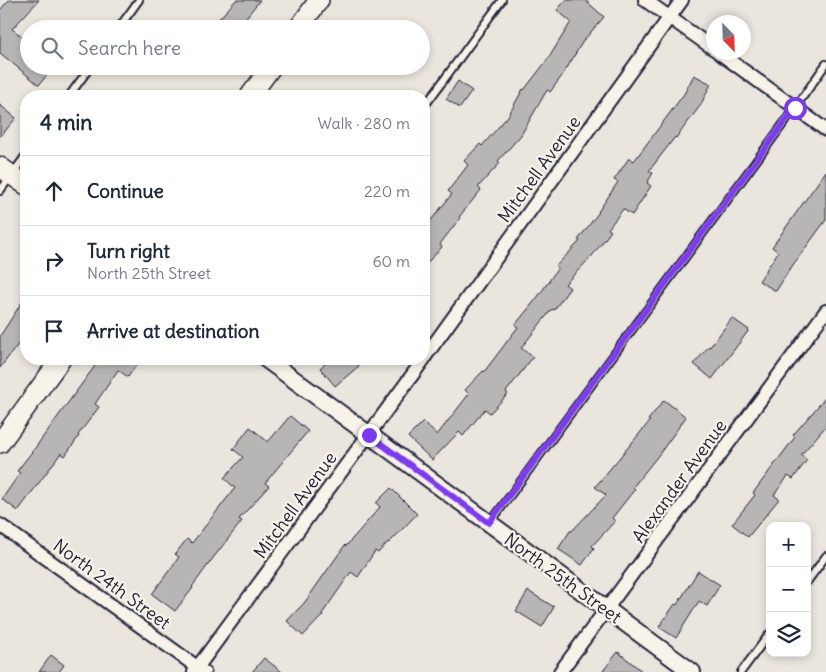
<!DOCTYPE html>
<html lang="en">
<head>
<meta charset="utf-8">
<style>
  body { margin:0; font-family:Delius,sans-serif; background:#f2f2f3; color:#1f2937 }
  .controls { position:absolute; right:15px; bottom:15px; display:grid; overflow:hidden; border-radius:10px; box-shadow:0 2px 8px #0003 }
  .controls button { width:45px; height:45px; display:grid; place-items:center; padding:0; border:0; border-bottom:1px solid #e0e1e3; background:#fff; color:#1f2937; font:25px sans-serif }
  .compass { position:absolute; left:706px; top:15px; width:45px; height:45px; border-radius:50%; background:#fff; box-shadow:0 2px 8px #0003; rotate:157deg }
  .stop { position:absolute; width:15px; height:15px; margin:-11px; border:4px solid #7c3aed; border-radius:50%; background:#fff }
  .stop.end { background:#7c3aed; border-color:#fff; box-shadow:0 1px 5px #0008 }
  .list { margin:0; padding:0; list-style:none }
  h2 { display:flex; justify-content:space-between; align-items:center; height:65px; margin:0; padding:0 20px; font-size:21px }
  h2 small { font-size:16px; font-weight:400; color:#747a83 }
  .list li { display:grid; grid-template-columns:32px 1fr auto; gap:15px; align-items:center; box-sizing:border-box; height:70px; padding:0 20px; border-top:1px solid #e0e1e3 }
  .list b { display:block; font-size:19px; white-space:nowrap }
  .list p { margin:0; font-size:16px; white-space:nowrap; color:#747a83 }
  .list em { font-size:16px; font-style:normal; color:#747a83 }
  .icon { flex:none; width:28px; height:28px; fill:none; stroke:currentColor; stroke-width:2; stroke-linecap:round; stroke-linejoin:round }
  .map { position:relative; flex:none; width:826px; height:672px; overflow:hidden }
  .search { position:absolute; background:#fff; box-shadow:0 2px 8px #0003; left:20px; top:20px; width:410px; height:55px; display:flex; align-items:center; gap:12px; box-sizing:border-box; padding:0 18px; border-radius:28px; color:#747a83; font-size:19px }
  .panel { position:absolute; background:#fff; box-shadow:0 2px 8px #0003; left:20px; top:90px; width:410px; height:275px; border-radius:20px }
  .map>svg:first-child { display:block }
  .building { fill:#b8b6b5; stroke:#22223b }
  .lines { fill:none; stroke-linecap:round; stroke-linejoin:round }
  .service-casing { stroke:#22223b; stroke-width:10 }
  .minor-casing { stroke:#22223b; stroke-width:16 }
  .tertiary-casing { stroke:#22223b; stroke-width:20 }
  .secondary-casing { stroke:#22223b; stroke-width:22 }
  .service { stroke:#f7f3e8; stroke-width:6 }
  .minor { stroke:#f7f3e8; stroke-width:12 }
  .tertiary { stroke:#f7f3e8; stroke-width:16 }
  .secondary { stroke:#f7f3e8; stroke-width:19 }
  .route { stroke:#7c3aed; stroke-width:6 }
  .labels { text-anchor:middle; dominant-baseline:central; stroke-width:4.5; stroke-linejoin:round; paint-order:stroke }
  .street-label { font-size:18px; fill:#22223b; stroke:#f7f3e8 }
</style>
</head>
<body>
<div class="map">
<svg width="826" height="672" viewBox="0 0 826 672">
  <rect width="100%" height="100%" fill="#eae6de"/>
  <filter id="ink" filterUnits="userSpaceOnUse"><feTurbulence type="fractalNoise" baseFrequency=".02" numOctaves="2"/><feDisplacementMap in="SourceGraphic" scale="10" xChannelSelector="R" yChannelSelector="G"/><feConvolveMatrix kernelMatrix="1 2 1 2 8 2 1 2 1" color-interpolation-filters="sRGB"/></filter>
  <g filter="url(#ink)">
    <!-- building -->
    <g class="building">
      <path d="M 9,0 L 39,0 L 12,29 L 29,42 L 29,66 L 54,66 L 39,85 L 0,53 L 0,10 Z"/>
      <path d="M 236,0 L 260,0 L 244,20 L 246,22 L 240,29 L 225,29 L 217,21 Z"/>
      <path d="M 566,0 L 585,0 L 604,17 L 583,41 L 564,73 L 550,92 L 547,90 L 521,135 L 498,161 L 500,163 L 478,187 L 481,190 L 459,217 L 460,218 L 440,244 L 442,247 L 424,266 L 424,229 L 452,194 L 448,191 L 468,165 L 464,161 L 480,144 L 482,146 L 508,116 L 523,89 L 524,90 L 548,59 L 571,22 L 557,10 Z"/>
      <path d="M 694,75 L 711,84 L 702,102 L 703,102 L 676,138 L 675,137 L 649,171 L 653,173 L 647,183 L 651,186 L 632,215 L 623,209 L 608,229 L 611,231 L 592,256 L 565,284 L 570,288 L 554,310 L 552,309 L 521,348 L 533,357 L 506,392 L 508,394 L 490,413 L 485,409 L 463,436 L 459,432 L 432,460 L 408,437 L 423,422 L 437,435 L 469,394 L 465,390 L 483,371 L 484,372 L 518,327 L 515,325 L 537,298 L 558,268 L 556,266 L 580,241 L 578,240 L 599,212 L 598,212 L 618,182 L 614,180 L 629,158 L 634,161 L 684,94 Z"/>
      <path d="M 458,81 L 472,91 L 460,108 L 446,99 Z"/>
      <path d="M 0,105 L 16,118 L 0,137 Z"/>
      <path d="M 826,171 L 826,220 L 790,269 L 776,291 L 759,281 L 778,252 L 772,247 Z"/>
      <path d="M 26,296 L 26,334 L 0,368 L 0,336 Z"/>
      <path d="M 732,318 L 749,330 L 712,379 L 694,364 L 709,346 L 710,347 Z"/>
      <path d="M 100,359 L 141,359 L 128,377 L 118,370 L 95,404 L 99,407 L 78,435 L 79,436 L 65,456 L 61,453 L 18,511 L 2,499 L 20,473 L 17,471 L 35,448 Z"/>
      <path d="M 330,359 L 353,359 L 359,366 L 335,386 L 320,368 Z"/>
      <path d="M 826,397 L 826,426 L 801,455 L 807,460 L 793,479 L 788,476 L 774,495 L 779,499 L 748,537 L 732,524 L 755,495 L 753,493 L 795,437 L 793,435 Z"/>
      <path d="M 664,400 L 686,417 L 660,453 L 633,487 L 635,489 L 612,518 L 615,521 L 592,546 L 594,548 L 582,565 L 558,549 L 570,531 L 572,531 L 606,495 L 595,487 L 650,421 L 648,420 Z"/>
      <path d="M 290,416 L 308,431 L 265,483 L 269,486 L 239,519 L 242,521 L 213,558 L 192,587 L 193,588 L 175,611 L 152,594 L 179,557 L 175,554 L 187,539 L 192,543 L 235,488 L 224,478 L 243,457 L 233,449 L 250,427 L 268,442 Z"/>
      <path d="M 391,488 L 417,514 L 389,543 L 388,542 L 378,553 L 375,551 L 358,577 L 351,572 L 322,614 L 323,615 L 303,636 L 287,621 L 305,602 L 345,545 L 346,546 L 380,507 L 376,503 Z"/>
      <path d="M 698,571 L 720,585 L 707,606 L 699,601 L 676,638 L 659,627 L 675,604 L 677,605 Z"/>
      <path d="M 528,591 L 554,607 L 542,627 L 516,611 Z"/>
      <path d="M 618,652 L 643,672 L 602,672 Z"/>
      <path d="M 51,655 L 64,665 L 59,672 L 39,672 Z"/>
      <path d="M 264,658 L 282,672 L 252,672 Z"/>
    </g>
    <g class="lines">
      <defs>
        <g id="service">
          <path d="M 118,29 L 139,0"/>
          <path d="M 69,96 L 91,66"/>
          <path d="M 424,107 L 502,0"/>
          <path d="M 0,191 L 26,155"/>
          <path d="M 490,523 L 795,108 L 826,64"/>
          <path d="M 807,582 L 826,556"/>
          <path d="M 741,672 L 770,633"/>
        </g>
        <g id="minor">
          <path d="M 645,0 L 714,49"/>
          <path d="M 718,52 L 826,130"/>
          <path d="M 424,358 L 682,0"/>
          <path d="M 0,525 L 204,672"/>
          <path d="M 194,672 L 424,359"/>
          <path d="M 560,672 L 826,311"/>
        </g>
        <path id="tertiary" d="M 266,359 L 692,672"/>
        <g id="secondary">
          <path d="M 298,29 L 319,0"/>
          <path d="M 250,96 L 272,66"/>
          <path d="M 0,167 L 26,185"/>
          <path d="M 0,443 L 61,359"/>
        </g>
      </defs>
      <!-- service casing -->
      <use href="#service" class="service-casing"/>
      <!-- minor casing -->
      <use href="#minor" class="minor-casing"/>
      <!-- tertiary casing -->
      <use href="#tertiary" class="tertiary-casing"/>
      <!-- secondary casing -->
      <use href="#secondary" class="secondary-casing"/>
      <!-- service -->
      <use href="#service" class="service"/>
      <!-- minor -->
      <use href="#minor" class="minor"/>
      <!-- tertiary -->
      <use href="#tertiary" class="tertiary"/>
      <!-- secondary -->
      <use href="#secondary" class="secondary"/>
    </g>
  </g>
  <g class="lines" filter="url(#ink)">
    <!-- route -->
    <path class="route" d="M 369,435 L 489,523 L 795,108"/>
  </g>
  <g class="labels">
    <!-- street labels -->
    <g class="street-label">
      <text transform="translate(539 169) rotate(-54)">Mitchell Avenue</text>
      <text transform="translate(679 481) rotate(-54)">Alexander Avenue</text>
      <text transform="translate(295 505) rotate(-54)">Mitchell Avenue</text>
      <text transform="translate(563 578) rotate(36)">North 25th Street</text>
      <text transform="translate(112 584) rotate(36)">North 24th Street</text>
    </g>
  </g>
</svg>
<div class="controls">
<button>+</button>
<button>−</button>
<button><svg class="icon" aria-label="layers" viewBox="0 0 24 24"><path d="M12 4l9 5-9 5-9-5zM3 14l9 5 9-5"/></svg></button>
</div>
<svg class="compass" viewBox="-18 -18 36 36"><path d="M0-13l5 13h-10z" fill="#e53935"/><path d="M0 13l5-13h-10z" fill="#747a83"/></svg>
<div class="stop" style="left:795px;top:108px"></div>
<div class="stop end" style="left:369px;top:435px"></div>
<div class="search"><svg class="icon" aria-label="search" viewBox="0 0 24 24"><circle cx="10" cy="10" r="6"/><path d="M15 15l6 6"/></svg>Search here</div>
<section class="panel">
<h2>4 min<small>Walk · 280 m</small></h2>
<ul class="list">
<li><svg class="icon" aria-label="ahead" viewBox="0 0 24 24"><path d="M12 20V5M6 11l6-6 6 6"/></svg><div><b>Continue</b></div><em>220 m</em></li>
<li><svg class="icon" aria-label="right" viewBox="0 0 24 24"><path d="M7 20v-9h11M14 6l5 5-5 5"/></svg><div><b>Turn right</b><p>North 25th Street</p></div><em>60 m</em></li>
<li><svg class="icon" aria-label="arrive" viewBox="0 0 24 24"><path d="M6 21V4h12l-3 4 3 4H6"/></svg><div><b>Arrive at destination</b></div></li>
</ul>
</section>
</div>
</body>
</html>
